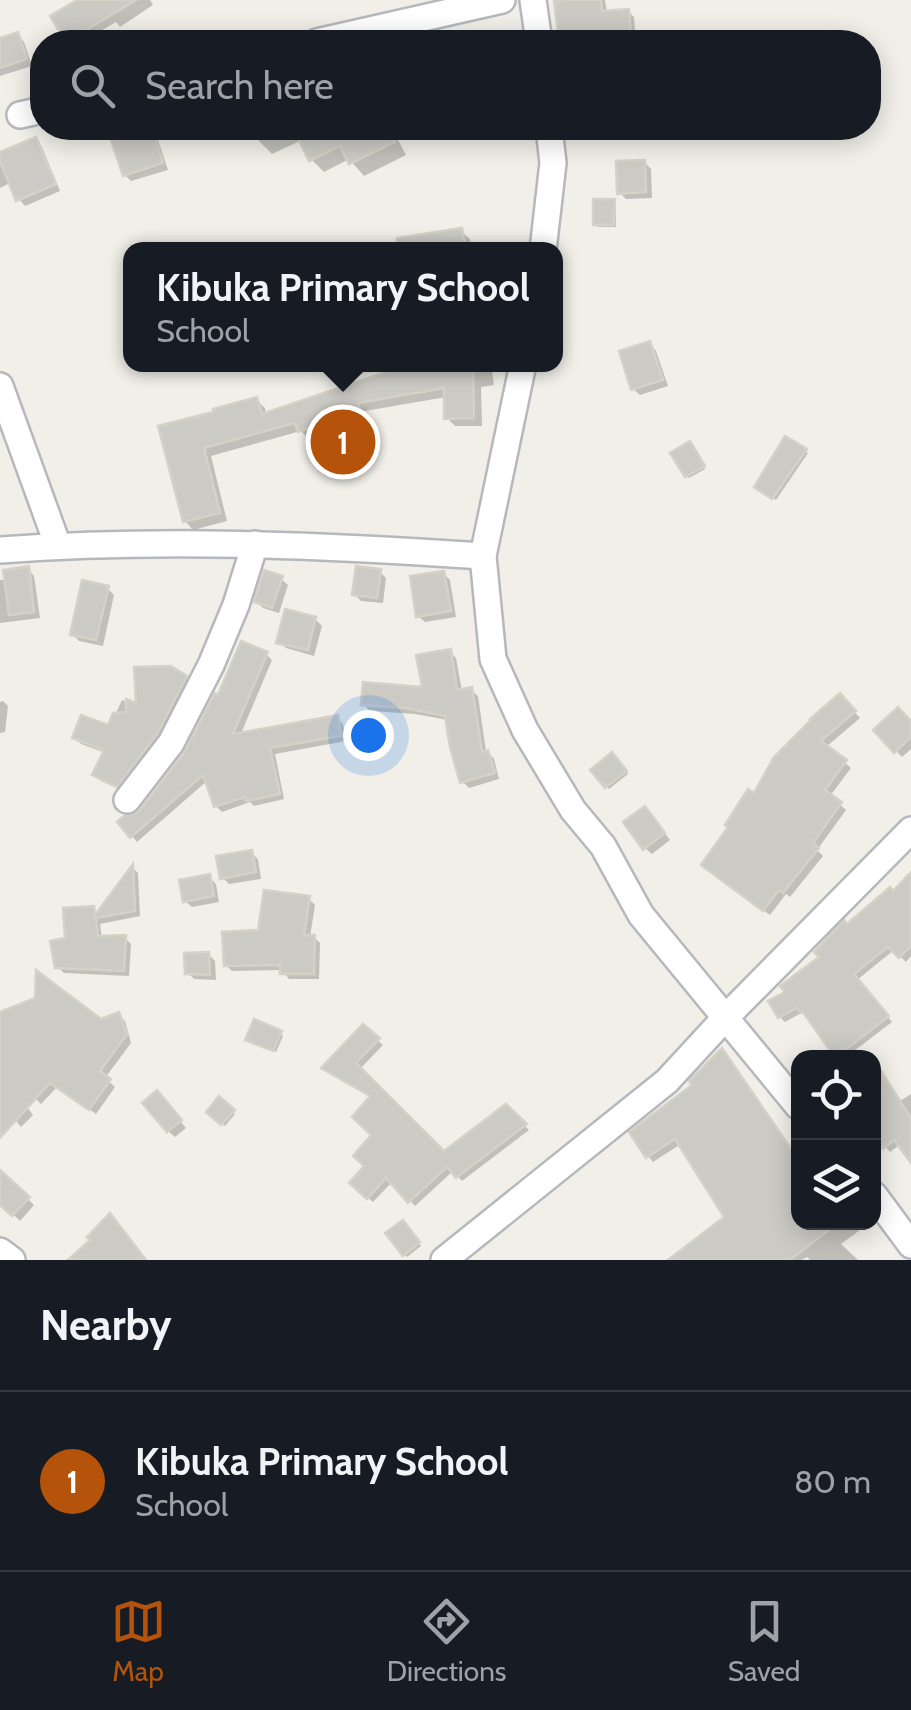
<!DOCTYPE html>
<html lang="en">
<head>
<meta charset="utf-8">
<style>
  body { margin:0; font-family:Cabin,sans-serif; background:#20242c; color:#f1f3f6 }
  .controls { position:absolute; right:30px; bottom:30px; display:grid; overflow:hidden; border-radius:20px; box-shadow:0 5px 25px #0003 }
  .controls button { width:90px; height:90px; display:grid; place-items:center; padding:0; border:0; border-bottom:2px solid #363941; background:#171b24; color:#f1f3f6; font:50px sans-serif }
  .you { position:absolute; left:368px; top:735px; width:35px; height:35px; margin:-25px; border:8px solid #fff; border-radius:50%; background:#1a73e8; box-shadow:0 0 0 15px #1a73e833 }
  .badge { display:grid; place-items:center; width:65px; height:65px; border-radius:50%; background:#b45309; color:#fff; font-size:32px; font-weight:700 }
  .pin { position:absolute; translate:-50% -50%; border:5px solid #fff; box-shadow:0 2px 10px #0006 }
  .popup { position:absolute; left:123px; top:242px; width:440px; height:130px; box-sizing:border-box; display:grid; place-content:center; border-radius:20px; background:#171b24; filter:drop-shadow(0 2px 8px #0005); font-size:32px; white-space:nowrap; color:#9ea1a6 }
  .popup b { font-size:38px; color:#f1f3f6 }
  .popup::after { content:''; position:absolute; left:50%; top:100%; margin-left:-20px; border:20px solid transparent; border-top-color:#171b24 }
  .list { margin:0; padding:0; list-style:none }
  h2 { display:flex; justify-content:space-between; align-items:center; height:130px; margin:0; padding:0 40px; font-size:42px }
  h2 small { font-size:32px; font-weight:400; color:#9ea1a6 }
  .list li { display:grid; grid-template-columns:65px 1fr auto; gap:30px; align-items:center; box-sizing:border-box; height:180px; padding:0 40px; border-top:2px solid #363941 }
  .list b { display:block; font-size:38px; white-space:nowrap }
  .list p { margin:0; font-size:32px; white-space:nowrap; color:#9ea1a6 }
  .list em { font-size:32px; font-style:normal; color:#9ea1a6 }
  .icon { flex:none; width:55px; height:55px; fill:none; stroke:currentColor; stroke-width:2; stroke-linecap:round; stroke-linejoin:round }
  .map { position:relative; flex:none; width:911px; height:1260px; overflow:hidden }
  .search { position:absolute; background:#171b24; box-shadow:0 5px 25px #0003; left:30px; right:30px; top:30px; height:110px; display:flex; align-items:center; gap:25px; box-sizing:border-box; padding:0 35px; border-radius:40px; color:#9ea1a6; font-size:38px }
  .sheet { height:310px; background:#171b24 }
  nav { display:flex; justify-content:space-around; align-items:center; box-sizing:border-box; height:140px; border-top:2px solid #363941; background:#171b24; font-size:28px; color:#9ea1a6 }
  nav a { display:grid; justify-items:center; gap:5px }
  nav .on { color:#b45309 }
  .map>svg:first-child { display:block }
  .shadow { fill:#0003 }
  .building { fill:#cccac5; stroke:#d6d1c6; stroke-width:2.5 }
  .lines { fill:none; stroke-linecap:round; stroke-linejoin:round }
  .minor-casing { stroke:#b5b8bc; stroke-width:30 }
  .minor { stroke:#fff; stroke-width:25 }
</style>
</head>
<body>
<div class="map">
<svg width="911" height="1260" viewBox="0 0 911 1260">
  <rect width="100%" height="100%" fill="#f1efe8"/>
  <!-- shadow -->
  <g class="shadow">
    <path d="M 81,0 L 150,0 L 153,5 L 120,27 L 116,22 L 82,42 L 70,42 L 68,41 Z"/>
    <path d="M 565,0 L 605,0 L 607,13 L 628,11 L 634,17 L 636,42 L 562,42 L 557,3 Z"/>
    <path d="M 18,35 L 24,42 L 32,66 L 0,76 L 0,41 Z"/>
    <path d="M 110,128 L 154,128 L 168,170 L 131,181 L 125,175 Z"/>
    <path d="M 252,128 L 414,128 L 396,136 L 406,155 L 364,176 L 349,159 L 324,172 L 311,159 L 302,140 L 272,154 L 259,141 Z"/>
    <path d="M 36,140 L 42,147 L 60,191 L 25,206 L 19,199 L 12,182 L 0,188 L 0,155 Z"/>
    <path d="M 644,162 L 651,169 L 652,198 L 626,199 L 620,193 Z"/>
    <path d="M 614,202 L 616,204 L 616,227 L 598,227 L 595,224 Z"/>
    <path d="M 461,231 L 470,239 L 472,250 L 424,250 Z"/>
    <path d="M 650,344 L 656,351 L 668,386 L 640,395 L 633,389 Z"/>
    <path d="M 384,364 L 491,364 L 494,385 L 481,387 L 482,426 L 455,426 L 447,418 L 446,397 L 365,411 L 367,419 L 309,439 L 301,431 L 211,456 L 227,521 L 193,530 L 185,521 L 161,428 L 256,400 L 265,408 L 266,415 L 386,374 Z"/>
    <path d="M 692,446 L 705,469 L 689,478 L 687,476 Z"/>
    <path d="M 805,451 L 808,453 L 776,500 L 760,489 Z"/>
    <path d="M 28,569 L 34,576 L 40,618 L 0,623 L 0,580 L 7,580 Z"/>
    <path d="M 380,572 L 386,578 L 383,603 L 361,601 L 354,594 Z"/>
    <path d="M 443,573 L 450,580 L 456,617 L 425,622 L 418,616 Z"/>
    <path d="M 281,579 L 288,585 L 279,613 L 263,608 L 257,601 Z"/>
    <path d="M 107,588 L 114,595 L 103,646 L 79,641 L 72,634 Z"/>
    <path d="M 315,619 L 322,626 L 314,656 L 286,648 L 279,642 Z"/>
    <path d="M 450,652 L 456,658 L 462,691 L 471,690 L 478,696 L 486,751 L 494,759 L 499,779 L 469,788 L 463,782 L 448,720 L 415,714 L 370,711 L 363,704 L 425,690 Z"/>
    <path d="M 266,654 L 272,660 L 240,736 L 337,718 L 343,724 L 346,741 L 275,754 L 284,799 L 254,806 L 250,802 L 222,812 L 216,806 L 207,781 L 137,842 L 132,836 L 142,812 L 186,754 L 220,698 Z"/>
    <path d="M 186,678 L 191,684 L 162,740 L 123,791 L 101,781 L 95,775 L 106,753 L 81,744 L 75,738 L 109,728 L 122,700 L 138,707 Z"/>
    <path d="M 840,696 L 860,718 L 826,747 L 851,768 L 830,796 L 846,810 L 817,850 L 823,856 L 790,897 L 786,894 L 770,915 L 710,871 L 755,796 Z"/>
    <path d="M 3,701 L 8,706 L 5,732 L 0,733 L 0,702 Z"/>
    <path d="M 911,724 L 911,749 L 902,757 L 876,730 Z"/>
    <path d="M 612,756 L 628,774 L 609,789 L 594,770 Z"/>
    <path d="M 651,815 L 670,840 L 652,854 L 645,848 Z"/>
    <path d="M 251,853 L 258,859 L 261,879 L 229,884 L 223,878 Z"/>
    <path d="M 133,868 L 138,873 L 140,916 L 100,924 L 102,939 L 125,938 L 131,944 L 129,976 L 64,973 L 57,966 L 67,940 L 93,908 L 99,914 Z"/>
    <path d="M 911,876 L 911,956 L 906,962 L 894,950 L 857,980 L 892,1022 L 854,1051 L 838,1058 L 803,1012 L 785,1022 L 780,1017 L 788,992 L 822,958 L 847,927 L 894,895 Z"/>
    <path d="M 209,877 L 216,884 L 219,902 L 192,907 L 185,901 Z"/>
    <path d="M 308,898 L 315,905 L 310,937 L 314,937 L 320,943 L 319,979 L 289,979 L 282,970 L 232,971 L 226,965 L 261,933 Z"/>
    <path d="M 208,954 L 215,961 L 216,980 L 194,979 L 188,973 Z"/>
    <path d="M 2,1014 L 101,1022 L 119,1015 L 125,1021 L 131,1043 L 105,1078 L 115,1087 L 96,1114 L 57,1087 L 41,1104 L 36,1099 Z"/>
    <path d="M 363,1027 L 383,1045 L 359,1070 L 444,1154 L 506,1107 L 529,1130 L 462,1181 L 453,1171 L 415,1206 L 392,1182 L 373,1202 L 352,1183 L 367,1166 L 374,1135 L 373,1097 L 325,1068 Z"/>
    <path d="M 281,1033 L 283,1036 L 276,1052 L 251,1042 Z"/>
    <path d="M 0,1071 L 33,1115 L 21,1127 L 0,1102 Z"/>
    <path d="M 883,1077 L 900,1101 L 911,1094 L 911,1157 L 901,1144 L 890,1152 L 874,1133 L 878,1128 L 874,1121 L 874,1083 Z"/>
    <path d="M 695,1085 L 797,1158 L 798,1157 L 798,1222 L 859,1222 L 864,1227 L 841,1244 L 858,1260 L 810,1260 L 807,1257 L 802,1260 L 674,1260 L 727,1217 L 681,1144 L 653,1162 L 648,1156 Z"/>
    <path d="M 163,1100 L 186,1128 L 175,1137 L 168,1131 Z"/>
    <path d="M 220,1100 L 235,1114 L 225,1126 L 209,1112 Z"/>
    <path d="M 0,1173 L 34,1205 L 20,1221 L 0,1202 Z"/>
    <path d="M 404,1226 L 421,1246 L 407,1257 L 389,1234 Z"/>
  </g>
  <!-- building -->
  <g class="building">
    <path d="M 77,0 L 136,0 L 66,42 L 50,16 Z"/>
    <path d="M 565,0 L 601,0 L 602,11 L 629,9 L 631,36 L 559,42 L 554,1 Z"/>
    <path d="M 18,32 L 27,59 L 0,68 L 0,38 Z"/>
    <path d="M 107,128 L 152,128 L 163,163 L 123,176 Z"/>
    <path d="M 293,128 L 388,128 L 395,142 L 349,164 L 340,146 L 309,161 Z"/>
    <path d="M 36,137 L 56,184 L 16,201 L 0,161 L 0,152 Z"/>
    <path d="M 645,160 L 646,192 L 617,194 L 616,161 Z"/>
    <path d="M 593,199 L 615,199 L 614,225 L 593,225 Z"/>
    <path d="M 462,228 L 466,250 L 397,250 L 397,238 Z"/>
    <path d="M 650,341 L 663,380 L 631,390 L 619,351 Z"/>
    <path d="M 381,364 L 473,364 L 474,418 L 444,419 L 444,388 L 358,403 L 361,411 L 298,432 L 295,423 L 204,448 L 220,513 L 183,522 L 158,426 L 213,412 L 213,409 L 257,397 L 262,414 L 383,373 Z"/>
    <path d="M 785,436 L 807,449 L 772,499 L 754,487 Z"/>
    <path d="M 690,441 L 705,466 L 685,477 L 670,453 Z"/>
    <path d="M 29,566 L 34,612 L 9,615 L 3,570 Z"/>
    <path d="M 356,566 L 381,569 L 377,598 L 352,595 Z"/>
    <path d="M 264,570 L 283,576 L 272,608 L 254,602 Z"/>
    <path d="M 444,571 L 451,611 L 416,617 L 410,576 Z"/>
    <path d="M 82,580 L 109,586 L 96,640 L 70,635 Z"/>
    <path d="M 285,609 L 316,617 L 308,650 L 276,643 Z"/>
    <path d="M 241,641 L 268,652 L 233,734 L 338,715 L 341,736 L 270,748 L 280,794 L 246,801 L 245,797 L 214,807 L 203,775 L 130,838 L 117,822 L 124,816 L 132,815 L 140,810 L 184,753 L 215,693 L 218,695 Z"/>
    <path d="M 451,649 L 457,690 L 472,687 L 482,752 L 488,750 L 495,773 L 460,783 L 450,747 L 445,716 L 406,708 L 361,705 L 363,682 L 422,687 L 416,655 Z"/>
    <path d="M 171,666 L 187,676 L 157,734 L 117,787 L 92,775 L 104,750 L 72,738 L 81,715 L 108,725 L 113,713 L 126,712 L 126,699 L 136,703 L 134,667 Z"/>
    <path d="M 840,693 L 856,711 L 821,741 L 847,760 L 825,790 L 842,802 L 813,843 L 819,848 L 783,893 L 779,890 L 763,911 L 701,865 L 728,827 L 725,825 L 748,789 L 754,793 L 774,757 L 811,720 L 810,719 Z"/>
    <path d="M 898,707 L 911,721 L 911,737 L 894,753 L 873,730 Z"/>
    <path d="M 612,752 L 627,771 L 605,788 L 590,770 Z"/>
    <path d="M 645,806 L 665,833 L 643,850 L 623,822 Z"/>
    <path d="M 252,850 L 256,872 L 220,879 L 216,856 Z"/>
    <path d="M 133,864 L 135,911 L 96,918 L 98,936 L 126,935 L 124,971 L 55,968 L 50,941 L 65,938 L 63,908 L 94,906 L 95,915 Z"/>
    <path d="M 911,872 L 911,946 L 899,958 L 888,947 L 854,974 L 889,1016 L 849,1047 L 833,1055 L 803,1012 L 801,1013 L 797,1008 L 778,1018 L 768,1001 L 785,992 L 780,986 L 819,957 L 814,952 L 844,920 L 847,924 L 890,887 L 893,891 Z"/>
    <path d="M 210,874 L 214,896 L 183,902 L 179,880 Z"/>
    <path d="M 264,890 L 310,896 L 304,935 L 315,935 L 314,974 L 280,974 L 280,965 L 224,966 L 222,932 L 258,930 Z"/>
    <path d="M 209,952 L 210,975 L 185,974 L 184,953 Z"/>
    <path d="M 36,970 L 101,1019 L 119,1012 L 127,1034 L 100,1071 L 111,1079 L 89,1110 L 50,1083 L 0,1138 L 0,1012 L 35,998 Z"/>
    <path d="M 254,1019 L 282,1031 L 273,1051 L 245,1040 Z"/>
    <path d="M 363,1024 L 380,1038 L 356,1063 L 444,1151 L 506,1104 L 527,1124 L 456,1178 L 447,1167 L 408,1203 L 386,1178 L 367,1199 L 349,1183 L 364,1166 L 353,1156 L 371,1135 L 352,1117 L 370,1096 L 321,1068 Z"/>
    <path d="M 722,1048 L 798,1159 L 798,1222 L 839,1222 L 790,1260 L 668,1260 L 724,1217 L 675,1139 L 646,1158 L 629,1132 L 692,1085 L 689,1081 Z"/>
    <path d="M 874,1060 L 911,1118 L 911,1163 L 894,1140 L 883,1149 L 874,1137 Z"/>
    <path d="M 157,1090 L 182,1120 L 167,1132 L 142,1103 Z"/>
    <path d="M 219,1096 L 235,1110 L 221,1125 L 206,1112 Z"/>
    <path d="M 0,1170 L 30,1197 L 12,1216 L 0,1205 Z"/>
    <path d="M 110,1213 L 146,1260 L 68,1260 L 90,1240 L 87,1237 Z"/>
    <path d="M 403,1220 L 420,1242 L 403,1256 L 385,1233 Z"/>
  </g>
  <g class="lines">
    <defs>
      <g id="minor">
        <path d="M 533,0 L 539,42"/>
        <path d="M 317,42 L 502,0"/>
        <path d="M 20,115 L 42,110"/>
        <path d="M 543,250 L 553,163 L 549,128"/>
        <path d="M 523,364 L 483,556 L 493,659 L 525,730 L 573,810 L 603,846 L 641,915 L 798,1106"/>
        <path d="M 0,386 L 58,546"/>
        <path d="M 0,550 C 161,538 322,545 483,556"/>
        <path d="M 127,800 L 171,743 L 211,665 L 236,605 L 255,544"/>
        <path d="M 874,1195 L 911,1245"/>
        <path d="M 0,1251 L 12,1260"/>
        <path d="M 444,1260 L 667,1081 L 725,1018 L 911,830"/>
      </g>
    </defs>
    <!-- minor casing -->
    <use href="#minor" class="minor-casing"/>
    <!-- minor -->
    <use href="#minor" class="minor"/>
  </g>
</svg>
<div class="controls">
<button><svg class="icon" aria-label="locate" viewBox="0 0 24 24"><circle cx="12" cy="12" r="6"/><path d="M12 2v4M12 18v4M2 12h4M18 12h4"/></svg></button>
<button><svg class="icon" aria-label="layers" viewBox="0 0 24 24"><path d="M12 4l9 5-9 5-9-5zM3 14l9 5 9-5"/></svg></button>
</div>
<div class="you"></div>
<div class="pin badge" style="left:343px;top:442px">1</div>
<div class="popup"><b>Kibuka Primary School</b>School</div>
<div class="search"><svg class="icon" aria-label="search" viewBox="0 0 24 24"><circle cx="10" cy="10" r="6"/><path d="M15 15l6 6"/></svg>Search here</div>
</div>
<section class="sheet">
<h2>Nearby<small></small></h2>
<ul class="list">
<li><span class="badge">1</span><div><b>Kibuka Primary School</b><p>School</p></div><em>80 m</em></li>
</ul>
</section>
<nav>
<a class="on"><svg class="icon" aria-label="map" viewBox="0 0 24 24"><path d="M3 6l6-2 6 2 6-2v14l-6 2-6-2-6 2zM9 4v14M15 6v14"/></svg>Map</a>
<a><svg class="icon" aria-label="directions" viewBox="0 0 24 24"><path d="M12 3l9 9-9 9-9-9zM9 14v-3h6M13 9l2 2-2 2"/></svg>Directions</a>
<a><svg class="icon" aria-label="saved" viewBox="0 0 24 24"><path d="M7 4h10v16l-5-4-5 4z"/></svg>Saved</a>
</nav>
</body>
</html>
